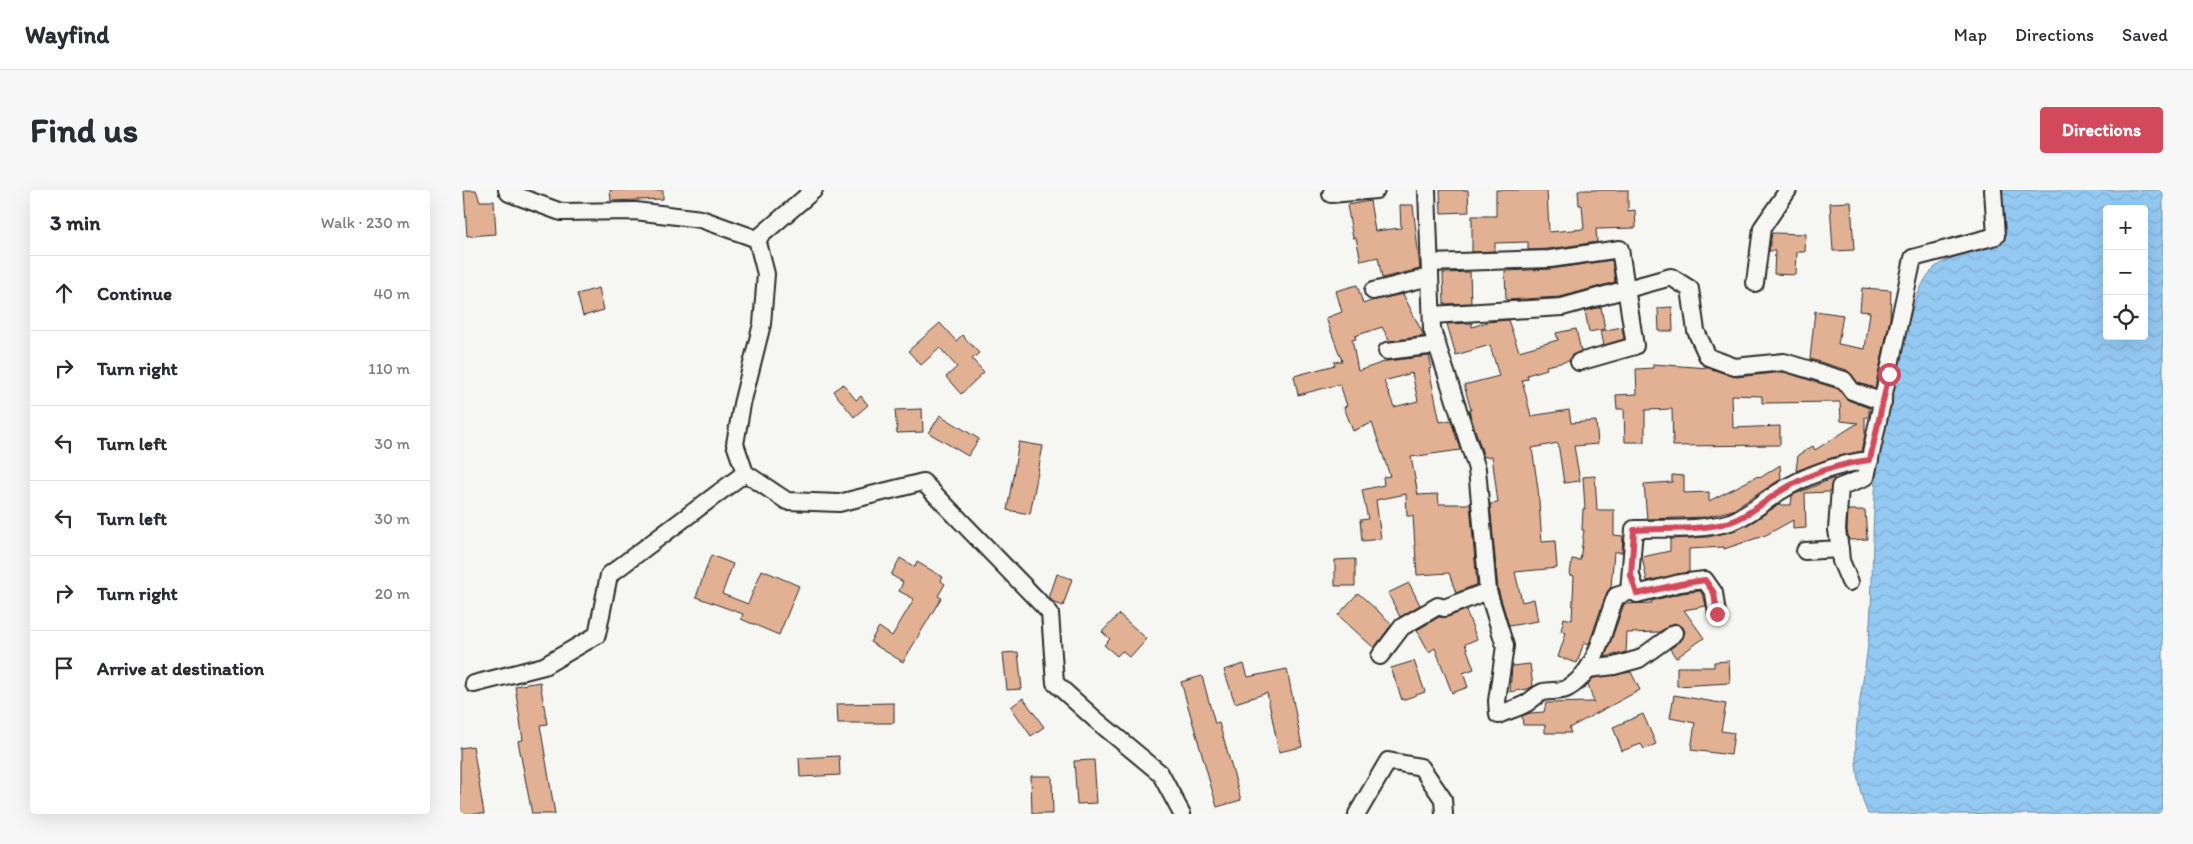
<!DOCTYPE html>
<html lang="en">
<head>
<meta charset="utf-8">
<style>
  body { margin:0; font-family:Itim,sans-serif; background:#f7f7f7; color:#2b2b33 }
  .controls { position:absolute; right:15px; top:15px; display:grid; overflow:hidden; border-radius:5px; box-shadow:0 5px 20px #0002 }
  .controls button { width:45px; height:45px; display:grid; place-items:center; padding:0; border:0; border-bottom:1px solid #e1e1e2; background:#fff; color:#2b2b33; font:25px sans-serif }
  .stop { position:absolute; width:15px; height:15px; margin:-11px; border:4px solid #d1495b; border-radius:50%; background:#fff }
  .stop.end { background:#d1495b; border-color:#fff; box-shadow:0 1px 5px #0008 }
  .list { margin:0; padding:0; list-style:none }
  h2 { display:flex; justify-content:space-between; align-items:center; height:65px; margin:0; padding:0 20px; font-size:21px }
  h2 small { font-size:16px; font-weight:400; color:#7c7c81 }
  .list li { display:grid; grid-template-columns:32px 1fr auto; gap:15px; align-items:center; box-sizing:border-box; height:75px; padding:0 20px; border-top:1px solid #e1e1e2 }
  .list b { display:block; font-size:19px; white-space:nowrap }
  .list em { font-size:16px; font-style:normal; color:#7c7c81 }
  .icon { flex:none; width:28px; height:28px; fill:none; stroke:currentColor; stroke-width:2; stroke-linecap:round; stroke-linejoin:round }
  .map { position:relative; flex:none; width:1703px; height:624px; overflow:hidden; border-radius:5px }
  header { display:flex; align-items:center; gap:30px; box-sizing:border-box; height:70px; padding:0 25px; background:#fff; border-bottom:1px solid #e1e1e2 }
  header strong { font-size:24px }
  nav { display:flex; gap:28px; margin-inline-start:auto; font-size:18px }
  .intro { display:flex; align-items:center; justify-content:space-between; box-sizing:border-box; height:120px; padding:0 30px }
  h1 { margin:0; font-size:35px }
  .button { padding:12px 22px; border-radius:5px; background:#d1495b; color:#fff; font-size:18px; font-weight:700 }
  main { display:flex; gap:30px; padding:0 30px }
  aside { flex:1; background:#fff; border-radius:5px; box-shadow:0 5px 20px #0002 }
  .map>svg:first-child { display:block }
  .water { fill:url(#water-waves); stroke:#6a8aa2; fill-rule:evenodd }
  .building { fill:#e2b194; stroke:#2b2b2b; fill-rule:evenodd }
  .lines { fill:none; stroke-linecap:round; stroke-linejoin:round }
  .minor-casing { stroke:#2b2b2b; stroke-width:20 }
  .minor { stroke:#f6f6f2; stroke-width:16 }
  .route { stroke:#d1495b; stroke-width:6 }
</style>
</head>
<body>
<header>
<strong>Wayfind</strong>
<nav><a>Map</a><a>Directions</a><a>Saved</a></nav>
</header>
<div class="intro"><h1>Find us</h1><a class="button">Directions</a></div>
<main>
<aside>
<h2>3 min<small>Walk · 230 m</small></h2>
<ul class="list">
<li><svg class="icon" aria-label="ahead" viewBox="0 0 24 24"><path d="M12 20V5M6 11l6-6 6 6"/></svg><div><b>Continue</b></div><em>40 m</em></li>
<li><svg class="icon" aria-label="right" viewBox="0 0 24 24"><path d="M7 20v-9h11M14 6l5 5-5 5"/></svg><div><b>Turn right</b></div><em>110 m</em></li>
<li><svg class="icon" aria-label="left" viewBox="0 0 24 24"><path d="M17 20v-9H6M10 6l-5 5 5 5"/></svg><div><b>Turn left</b></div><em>30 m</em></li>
<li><svg class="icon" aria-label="left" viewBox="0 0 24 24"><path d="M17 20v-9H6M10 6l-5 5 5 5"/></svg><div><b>Turn left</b></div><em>30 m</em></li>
<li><svg class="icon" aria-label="right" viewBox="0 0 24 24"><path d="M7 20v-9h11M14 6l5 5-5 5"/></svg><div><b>Turn right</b></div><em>20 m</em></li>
<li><svg class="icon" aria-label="arrive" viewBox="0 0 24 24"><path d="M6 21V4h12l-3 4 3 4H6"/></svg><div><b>Arrive at destination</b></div></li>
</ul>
</aside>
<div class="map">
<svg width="1703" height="624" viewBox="0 0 1703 624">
  <defs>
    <pattern id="water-waves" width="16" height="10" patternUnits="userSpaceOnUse" patternTransform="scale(1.25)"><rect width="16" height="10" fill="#94c9f2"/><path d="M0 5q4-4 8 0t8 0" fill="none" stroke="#80add0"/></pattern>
  </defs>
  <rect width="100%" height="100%" fill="#f6f6f2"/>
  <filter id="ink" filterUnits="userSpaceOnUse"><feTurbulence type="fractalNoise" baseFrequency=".02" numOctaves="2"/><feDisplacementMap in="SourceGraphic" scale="10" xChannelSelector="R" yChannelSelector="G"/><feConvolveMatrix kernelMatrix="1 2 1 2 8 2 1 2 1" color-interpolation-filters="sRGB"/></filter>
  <g filter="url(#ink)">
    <!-- water -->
    <path class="water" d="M 1542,0 L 1703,0 L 1703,624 L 1408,624 C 1381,560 1406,499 1410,434 C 1414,377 1411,320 1419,263 C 1424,232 1433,201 1440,171 C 1445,145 1455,97 1473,79 C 1487,65 1522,62 1540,54 L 1545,43 ZM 1647,19 L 1684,19 L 1684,146 L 1647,146 Z"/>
    <!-- building -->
    <g class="building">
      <path d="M 4,0 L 16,0 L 20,11 L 34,11 L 36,44 L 7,46 Z"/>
      <path d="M 150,0 L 203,0 L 203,9 L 151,11 Z"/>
      <path d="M 980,0 L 1008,0 L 1009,22 L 981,23 Z"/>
      <path d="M 1036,0 L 1087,0 L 1089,42 L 1124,39 L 1122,15 L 1119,15 L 1118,0 L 1168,0 L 1168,21 L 1175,20 L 1176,38 L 1136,39 L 1137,52 L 1089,59 L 1068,60 L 1068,52 L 1035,53 L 1035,61 L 1012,62 L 1012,26 L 1036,26 Z"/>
      <path d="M 910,11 L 915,41 L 941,38 L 940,15 L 953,15 L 960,79 L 922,88 L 918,67 L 901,71 L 896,48 L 893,48 L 887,15 Z"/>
      <path d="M 1391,12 L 1394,60 L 1373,61 L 1370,13 Z"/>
      <path d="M 1312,43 L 1346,44 L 1345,62 L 1337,62 L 1336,85 L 1314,84 L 1315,61 L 1309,61 Z"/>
      <path d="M 1152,70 L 1155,92 L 1100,107 L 1046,110 L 1045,81 L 1091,79 Z"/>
      <path d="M 1010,82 L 1011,113 L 984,114 L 983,83 Z"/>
      <path d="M 897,95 L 903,114 L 911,111 L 943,104 L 964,146 L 930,151 L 922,137 L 895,146 L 896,149 L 892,150 L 898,181 L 927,171 L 969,166 L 972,178 L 969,179 L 980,232 L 991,230 L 1000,260 L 951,267 L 958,305 L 978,304 L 979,314 L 1010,314 L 1017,394 L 996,403 L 989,383 L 957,385 L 953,326 L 947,326 L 946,304 L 916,310 L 921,349 L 902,351 L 900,330 L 908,329 L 902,300 L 924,295 L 923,287 L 930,286 L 912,233 L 893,241 L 884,217 L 887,216 L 880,194 L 838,205 L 834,186 L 875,175 L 874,172 L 882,171 L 866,128 L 882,122 L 876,101 ZM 952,183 L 958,211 L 934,217 L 924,191 Z"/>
      <path d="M 139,98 L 144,120 L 123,126 L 117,104 Z"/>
      <path d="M 1402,98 L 1431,100 L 1430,129 L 1415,198 L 1398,193 L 1387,180 L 1350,169 L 1355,121 L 1383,125 L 1378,154 L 1405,159 L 1410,122 L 1400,121 Z"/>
      <path d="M 1141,117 L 1145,139 L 1129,142 L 1125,121 Z"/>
      <path d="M 1212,117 L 1213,141 L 1199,141 L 1198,118 Z"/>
      <path d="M 1048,130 L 1059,161 L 1098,150 L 1096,143 L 1116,139 L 1121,161 L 1112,165 L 1109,171 L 1086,176 L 1087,179 L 1067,185 L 1068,189 L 1062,190 L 1071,226 L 1109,220 L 1111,233 L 1136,231 L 1138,254 L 1114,256 L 1120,291 L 1104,293 L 1098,253 L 1072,258 L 1078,299 L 1082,352 L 1095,351 L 1097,378 L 1055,382 L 1062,412 L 1074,409 L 1078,431 L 1049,436 L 1038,399 L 1030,314 L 1038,313 L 1032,266 L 1024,267 L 1009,221 L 1011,220 L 1004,195 L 1039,186 L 1030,155 L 996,165 L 987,134 L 1012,133 L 1012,137 L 1027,132 Z"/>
      <path d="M 480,133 L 496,151 L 502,145 L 519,163 L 512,169 L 524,182 L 501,204 L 486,187 L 497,177 L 480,158 L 461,175 L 448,161 Z"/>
      <path d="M 1162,137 L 1164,149 L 1144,155 L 1141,141 Z"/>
      <path d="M 1193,174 L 1248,178 L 1276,187 L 1324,182 L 1378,199 L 1388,210 L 1409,218 L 1409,227 L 1405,227 L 1405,245 L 1401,261 L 1371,268 L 1336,281 L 1338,265 L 1353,256 L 1355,260 L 1398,233 L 1381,231 L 1380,212 L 1302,213 L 1302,206 L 1272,205 L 1273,238 L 1320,236 L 1320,255 L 1213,256 L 1212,219 L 1185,220 L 1185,252 L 1165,252 L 1164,219 L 1157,219 L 1156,205 L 1177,204 L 1176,179 L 1193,178 Z"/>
      <path d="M 383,194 L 396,210 L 401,206 L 408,215 L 394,227 L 373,201 Z"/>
      <path d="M 462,219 L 463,242 L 437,243 L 435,220 Z"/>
      <path d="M 480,225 L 519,249 L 508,266 L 469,243 Z"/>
      <path d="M 559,252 L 583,256 L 570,324 L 547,320 Z"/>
      <path d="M 1320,275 L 1321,289 L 1273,320 L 1245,327 L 1187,329 L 1184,294 L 1212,292 L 1212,285 L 1224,286 L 1224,303 L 1249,302 L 1249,311 L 1298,286 L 1300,288 Z"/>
      <path d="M 1135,286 L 1137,320 L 1154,320 L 1154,345 L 1163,346 L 1162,362 L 1154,362 L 1151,397 L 1147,402 L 1129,454 L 1124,452 L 1117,473 L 1098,467 L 1106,443 L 1101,441 L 1104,428 L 1112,430 L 1114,386 L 1110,385 L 1112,369 L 1120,370 L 1124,340 L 1122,340 L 1123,319 L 1125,319 L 1123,287 Z"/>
      <path d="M 1374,288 L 1370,302 L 1345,303 L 1346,338 L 1333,339 L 1333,330 L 1306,345 L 1264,359 L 1264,357 L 1229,359 L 1229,382 L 1187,391 L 1182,367 L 1210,361 L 1210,349 L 1248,347 L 1274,341 L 1294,331 L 1321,313 L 1321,315 L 1331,315 L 1332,306 L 1335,304 Z"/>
      <path d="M 1388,320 L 1405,320 L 1407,349 L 1389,350 L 1387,340 Z"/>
      <path d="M 251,365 L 273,374 L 262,404 L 288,414 L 302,380 L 339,396 L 319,445 L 281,429 L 283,424 L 236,407 Z"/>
      <path d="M 440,368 L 455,377 L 457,372 L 483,387 L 481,391 L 485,394 L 478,406 L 481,408 L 443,472 L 410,452 L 419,437 L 432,446 L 454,409 L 439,401 L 443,392 L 431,385 Z"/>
      <path d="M 895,369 L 895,396 L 875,396 L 875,370 Z"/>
      <path d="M 597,384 L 612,389 L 603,416 L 595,413 L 589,408 Z"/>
      <path d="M 949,393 L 960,415 L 940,427 L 928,403 Z"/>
      <path d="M 1240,401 L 1244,407 L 1246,416 L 1224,420 L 1244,448 L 1216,468 L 1210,459 L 1221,451 L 1225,442 L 1223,437 L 1214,433 L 1199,442 L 1167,443 L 1166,462 L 1145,467 L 1164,414 L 1192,413 L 1191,411 L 1222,403 Z"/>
      <path d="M 898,403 L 932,434 L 914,458 L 878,425 Z"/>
      <path d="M 1006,420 L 1017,449 L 1005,454 L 1014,479 L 1003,483 L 1008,497 L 992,503 L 975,458 L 969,462 L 957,440 L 979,427 L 988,427 Z"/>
      <path d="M 659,424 L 687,449 L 670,468 L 662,461 L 657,466 L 644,455 L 650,449 L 642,442 Z"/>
      <path d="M 558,462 L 562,499 L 547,500 L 543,463 Z"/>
      <path d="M 954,471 L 965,502 L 942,510 L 931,478 Z"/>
      <path d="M 1269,471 L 1270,493 L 1217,496 L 1217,477 L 1254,477 L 1254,472 Z"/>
      <path d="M 784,474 L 788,487 L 827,479 L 842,557 L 819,562 L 807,503 L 775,513 L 764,480 Z"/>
      <path d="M 1070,474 L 1073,496 L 1068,499 L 1050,502 L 1052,476 Z"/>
      <path d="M 1171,482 L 1180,500 L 1109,538 L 1111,543 L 1085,543 L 1085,535 L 1063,535 L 1062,526 L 1070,523 L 1084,522 L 1086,513 L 1134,512 L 1128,494 L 1133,488 Z"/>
      <path d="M 742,486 L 755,534 L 759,533 L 781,610 L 757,617 L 721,492 Z"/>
      <path d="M 80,492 L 87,534 L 80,535 L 95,624 L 72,624 L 58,551 L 63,550 L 55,496 Z"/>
      <path d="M 1214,505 L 1266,514 L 1261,541 L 1274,543 L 1271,565 L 1231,560 L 1235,533 L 1210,528 Z"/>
      <path d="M 563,508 L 584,537 L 571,546 L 551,517 Z"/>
      <path d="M 434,513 L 434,533 L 378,533 L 377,514 Z"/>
      <path d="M 1183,524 L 1196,554 L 1184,559 L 1181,554 L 1162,561 L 1153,537 Z"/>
      <path d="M 13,556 L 24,624 L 0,624 L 0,558 Z"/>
      <path d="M 379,566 L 380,585 L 340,587 L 339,568 Z"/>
      <path d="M 634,570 L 637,613 L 617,614 L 614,571 Z"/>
      <path d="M 571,586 L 592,586 L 593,624 L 572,624 Z"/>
    </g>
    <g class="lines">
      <defs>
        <g id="minor">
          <path d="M 47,0 L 49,3 L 101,22 L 175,21 L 241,29 L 297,49 L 354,0"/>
          <path d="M 967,0 L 972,139 L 1017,279 L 1028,401 L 1045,456 L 1037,511 L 1038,525 C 1047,521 1058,518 1067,513 C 1072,510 1077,504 1083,502 C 1090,500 1099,502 1106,499 C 1139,482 1143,436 1156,406 L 1169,402 L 1174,339 C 1205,338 1240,341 1270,332 C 1288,326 1304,312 1319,302 C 1348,284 1377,274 1410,270"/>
          <path d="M 871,4 L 916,0"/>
          <path d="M 297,49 L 306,84 L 302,134 L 282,214 L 275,254 L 285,283 L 327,311 L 379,313 L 463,292 L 590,423 L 595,493 L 636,530 L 700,583 L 722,624"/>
          <path d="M 970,73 L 1090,69 L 1160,59 L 1175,156 L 1119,172"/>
          <path d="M 1295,93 L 1302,38 L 1328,0"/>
          <path d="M 913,101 L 970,87"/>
          <path d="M 972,125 L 1102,117 L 1211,87 L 1230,99 L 1236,141 L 1248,167 L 1275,177 L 1324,172 L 1384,190 L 1392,201 L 1423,212"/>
          <path d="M 927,161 L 977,155"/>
          <path d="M 1380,359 L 1381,371 L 1390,392"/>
          <path d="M 1345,361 L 1380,359 L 1377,340 L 1380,297 L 1406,287 L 1453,68 L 1536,46 L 1533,0"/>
          <path d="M 1171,386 L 1177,404 L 1220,393 L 1245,390 L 1254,403 L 1257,424"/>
          <path d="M 920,466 L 942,437 L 978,416 L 984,418 L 1028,401"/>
          <path d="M 1128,479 L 1154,476 L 1179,469 L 1215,443"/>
          <path d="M 14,494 L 84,476 L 137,445 L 149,385 L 285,283"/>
          <path d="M 897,624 L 928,571 L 961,577 L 983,609 L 984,624"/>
        </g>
      </defs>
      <!-- minor casing -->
      <use href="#minor" class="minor-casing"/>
      <!-- minor -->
      <use href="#minor" class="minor"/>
    </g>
  </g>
  <g class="lines" filter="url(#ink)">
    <!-- route -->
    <path class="route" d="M 1257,424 L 1254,403 L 1245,390 L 1220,394 L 1177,404 L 1171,386 L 1174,340 C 1205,338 1240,341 1270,332 C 1288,326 1304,312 1319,302 C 1348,284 1377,274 1410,270 L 1429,184"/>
  </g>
</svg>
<div class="controls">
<button>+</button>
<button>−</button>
<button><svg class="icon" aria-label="locate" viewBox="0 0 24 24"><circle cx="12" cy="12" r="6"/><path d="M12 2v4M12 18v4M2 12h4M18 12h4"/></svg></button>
</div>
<div class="stop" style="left:1429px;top:184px"></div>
<div class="stop end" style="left:1257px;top:424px"></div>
</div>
</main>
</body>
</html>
